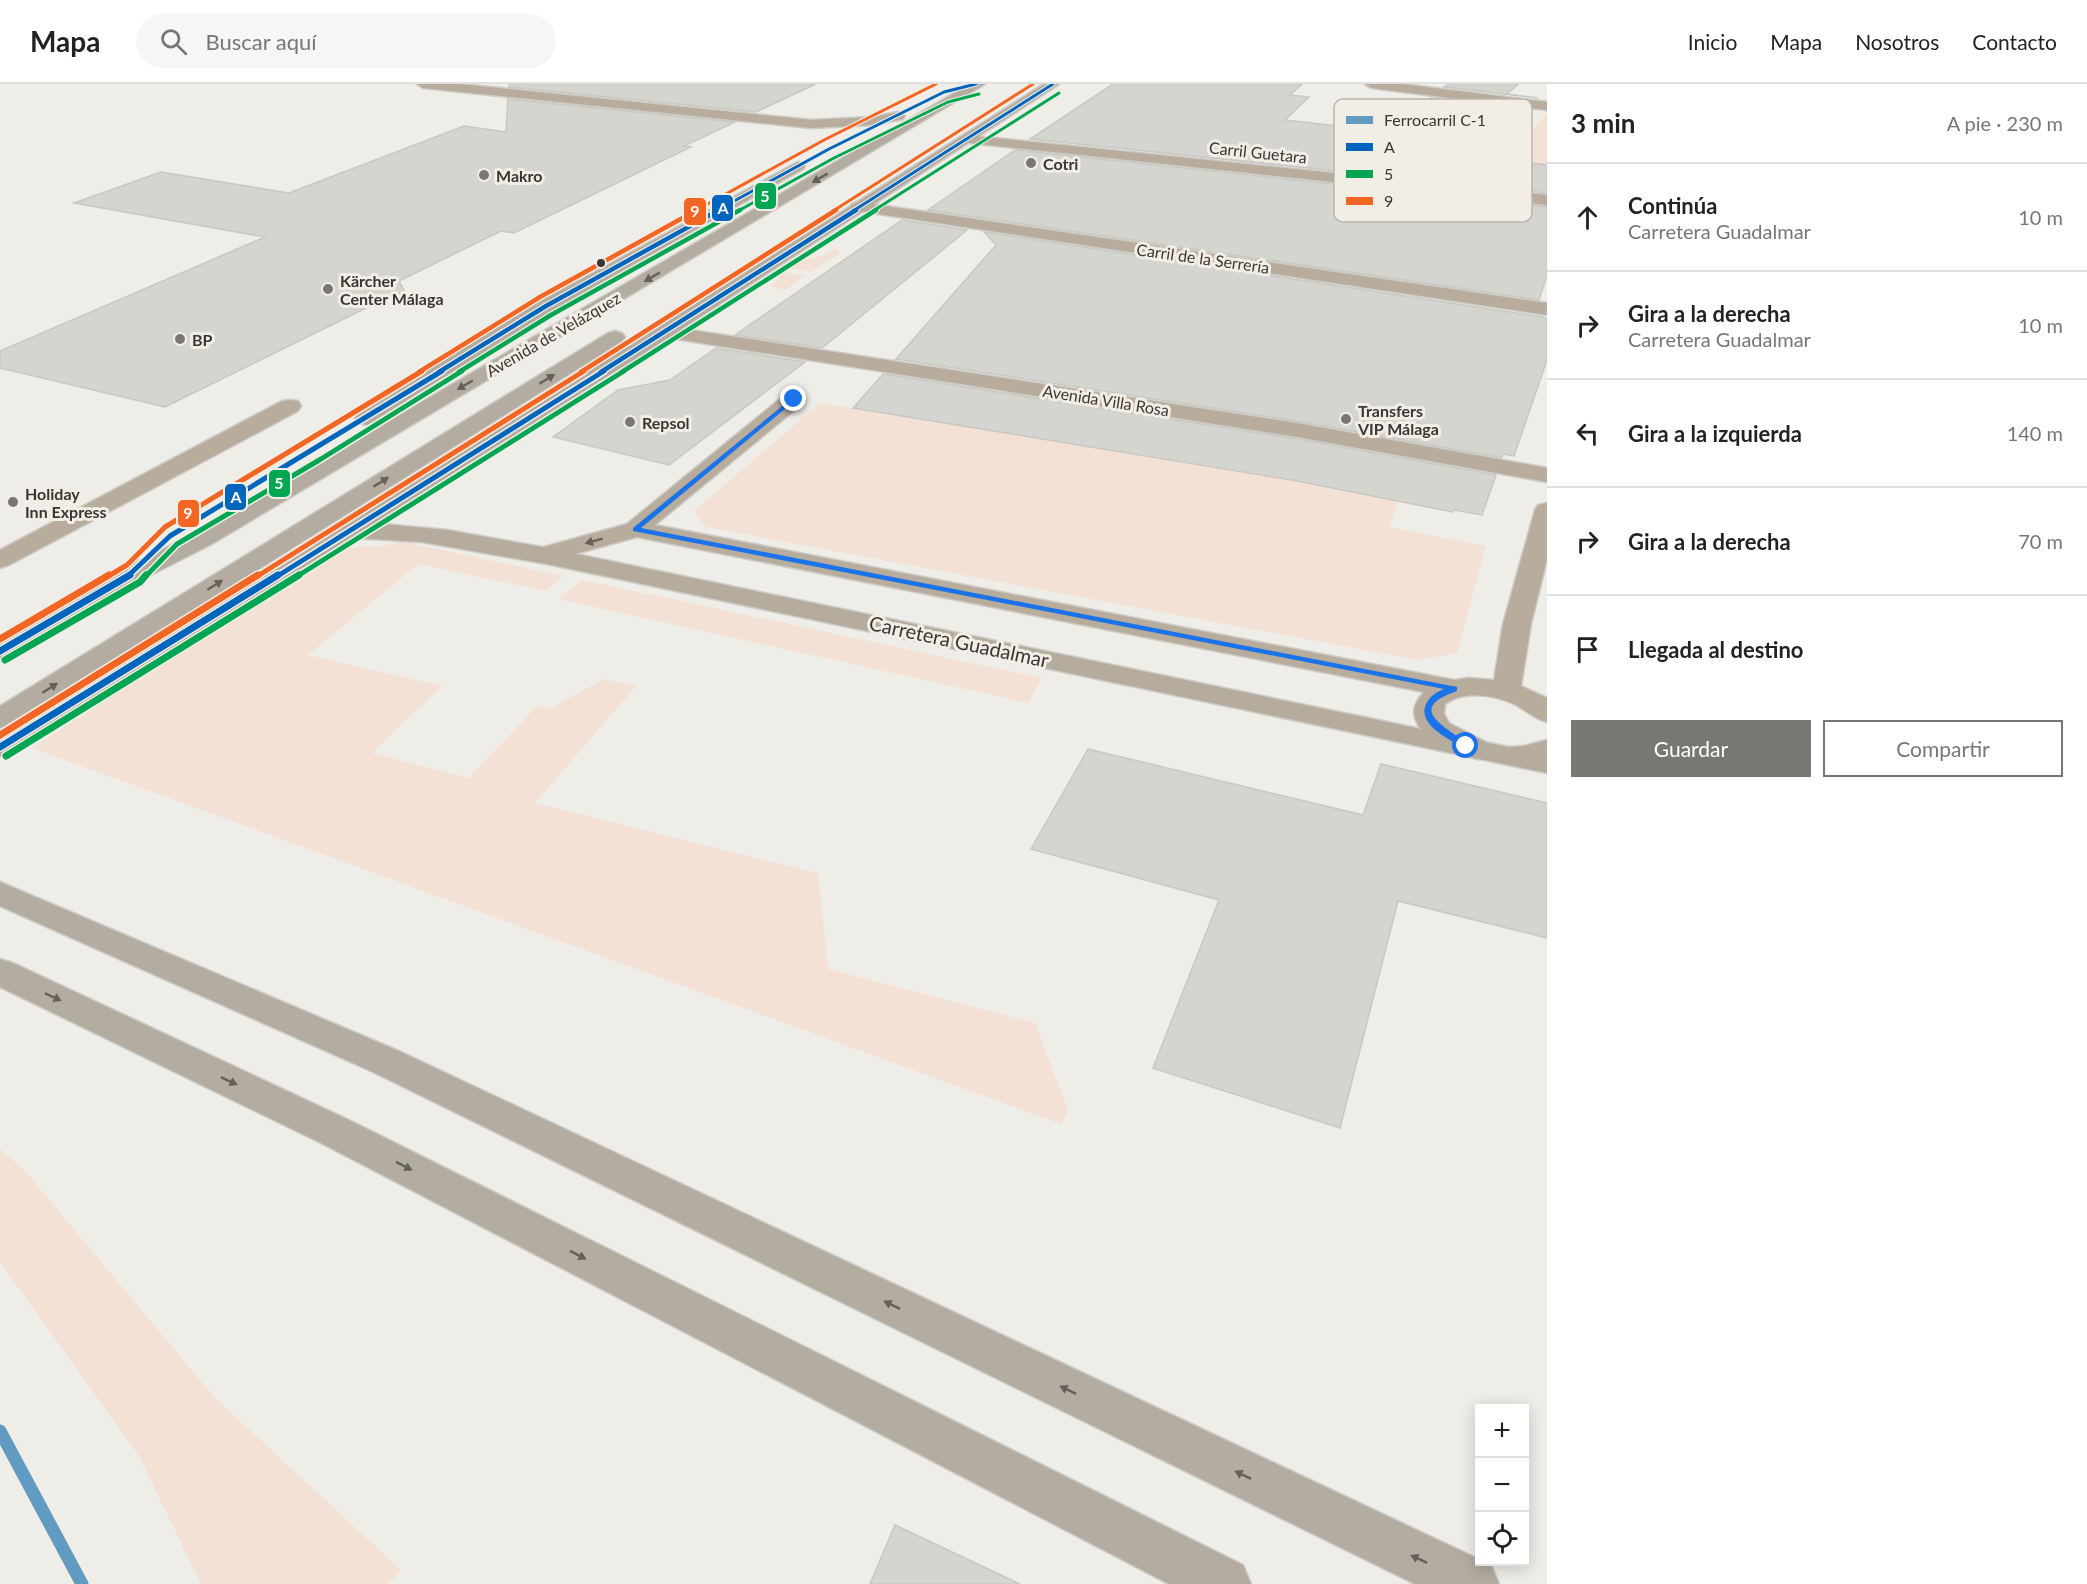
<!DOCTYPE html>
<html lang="es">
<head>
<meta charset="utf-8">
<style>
  body { margin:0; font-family:Lato,sans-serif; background:#f6f6f6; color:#222 }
  .controls { position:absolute; right:18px; bottom:18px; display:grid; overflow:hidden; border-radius:0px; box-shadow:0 3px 15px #0003 }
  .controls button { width:54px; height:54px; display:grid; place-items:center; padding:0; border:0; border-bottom:2px solid #e0e0e0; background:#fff; color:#222; font:30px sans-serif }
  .stop { position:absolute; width:18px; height:18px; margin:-14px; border:4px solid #1a73e8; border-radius:50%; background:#fff }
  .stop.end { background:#1a73e8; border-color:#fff; box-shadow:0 2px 6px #0008 }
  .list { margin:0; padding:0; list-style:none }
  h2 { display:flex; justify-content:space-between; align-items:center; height:78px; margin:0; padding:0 24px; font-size:26px }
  h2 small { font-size:20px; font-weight:400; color:#767676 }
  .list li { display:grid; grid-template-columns:39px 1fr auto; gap:18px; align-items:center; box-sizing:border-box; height:108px; padding:0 24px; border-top:2px solid #e0e0e0 }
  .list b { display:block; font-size:22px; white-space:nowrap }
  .list p { margin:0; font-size:20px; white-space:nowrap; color:#767676 }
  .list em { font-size:20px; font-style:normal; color:#767676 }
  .actions { display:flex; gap:12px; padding:18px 24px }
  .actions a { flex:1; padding:14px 0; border:2px solid #797773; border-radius:0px; text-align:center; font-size:21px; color:#797773 }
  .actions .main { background:#797773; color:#fff }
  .icon { flex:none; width:33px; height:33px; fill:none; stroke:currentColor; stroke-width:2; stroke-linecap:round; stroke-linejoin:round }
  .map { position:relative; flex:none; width:1547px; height:1500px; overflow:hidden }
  header { display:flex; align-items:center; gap:36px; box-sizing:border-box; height:84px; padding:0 30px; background:#fff; border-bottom:2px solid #e0e0e0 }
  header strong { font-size:28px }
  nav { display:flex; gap:33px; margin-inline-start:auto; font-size:21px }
  .search { width:420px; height:54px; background:#f6f6f6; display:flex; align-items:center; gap:15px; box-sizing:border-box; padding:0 21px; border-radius:33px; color:#767676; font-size:22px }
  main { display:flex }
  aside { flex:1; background:#fff }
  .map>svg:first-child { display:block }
  .green { fill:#f3e1d5 }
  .building { fill:#d5d5d0; stroke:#c8c7c3; stroke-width:1.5 }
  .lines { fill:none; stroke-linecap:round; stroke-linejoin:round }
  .street-casing { stroke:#cdcbc8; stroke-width:3 }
  .secondary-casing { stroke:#cdcbc8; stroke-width:3 }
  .highway-casing { stroke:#cdcbc8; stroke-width:3 }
  .street { fill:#b8ac9d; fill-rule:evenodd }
  .secondary { fill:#b5ac9d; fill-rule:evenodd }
  .highway { fill:#b4aca1; fill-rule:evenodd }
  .bus-1-far3-casing { stroke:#f2eee5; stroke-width:5 }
  .bus-1-far2-casing { stroke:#f2eee5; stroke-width:7 }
  .bus-1-far1-casing { stroke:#f2eee5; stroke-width:8 }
  .bus-1-casing { stroke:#f2eee5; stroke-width:10 }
  .bus-2-far3-casing { stroke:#f2eee5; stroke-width:5 }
  .bus-2-far2-casing { stroke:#f2eee5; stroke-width:7 }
  .bus-2-far1-casing { stroke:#f2eee5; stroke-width:8 }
  .bus-2-casing { stroke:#f2eee5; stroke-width:10 }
  .bus-3-far3-casing { stroke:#f2eee5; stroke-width:5 }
  .bus-3-far2-casing { stroke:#f2eee5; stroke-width:7 }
  .bus-3-far1-casing { stroke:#f2eee5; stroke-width:8 }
  .bus-3-casing { stroke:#f2eee5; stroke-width:10 }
  .bus-1-far3 { stroke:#0065bd; stroke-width:3 }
  .bus-1-far2 { stroke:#0065bd; stroke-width:4.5 }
  .bus-1-far1 { stroke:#0065bd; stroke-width:5 }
  .bus-1 { stroke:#0065bd; stroke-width:7 }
  .bus-2-far3 { stroke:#00a651; stroke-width:3 }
  .bus-2-far2 { stroke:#00a651; stroke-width:4.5 }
  .bus-2-far1 { stroke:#00a651; stroke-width:5 }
  .bus-2 { stroke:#00a651; stroke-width:7 }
  .bus-3-far3 { stroke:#f26522; stroke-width:3 }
  .bus-3-far2 { stroke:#f26522; stroke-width:4.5 }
  .bus-3-far1 { stroke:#f26522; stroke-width:5 }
  .bus-3 { stroke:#f26522; stroke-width:7 }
  .rail-1-casing { stroke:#f2eee5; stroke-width:17 }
  .rail-1 { stroke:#619bc1; stroke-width:13 }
  .oneway { fill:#64605a }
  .oneway2 { fill:#656059 }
  .route { fill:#1a73e8 }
  .poi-dot { fill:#797773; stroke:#f2eee5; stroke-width:2 }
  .bus-dot { fill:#393734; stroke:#f2eee5; stroke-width:2 }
  .labels { text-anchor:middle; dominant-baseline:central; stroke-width:6; stroke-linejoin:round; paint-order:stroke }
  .far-street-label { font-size:16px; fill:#393734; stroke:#f2eee5 }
  .far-poi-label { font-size:16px; font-weight:bold; fill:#393734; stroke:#f2eee5; text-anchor:start }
  .street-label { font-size:20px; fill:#393734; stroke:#f2eee5 }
  .key { fill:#f2eee5; stroke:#bab7b0; stroke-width:1.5 }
  .key-label { font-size:16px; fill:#393734 }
  .line-badge { stroke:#f2eee5; stroke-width:2 }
  .badge-label { font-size:16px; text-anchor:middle; font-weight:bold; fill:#fff }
</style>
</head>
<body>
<header>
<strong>Mapa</strong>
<div class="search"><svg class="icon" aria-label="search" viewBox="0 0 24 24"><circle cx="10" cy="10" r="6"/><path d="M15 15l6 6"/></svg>Buscar aquí</div>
<nav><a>Inicio</a><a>Mapa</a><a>Nosotros</a><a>Contacto</a></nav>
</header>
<main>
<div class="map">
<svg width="1547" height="1500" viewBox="0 0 1547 1500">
  <rect width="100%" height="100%" fill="#efede8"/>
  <!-- green -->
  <g class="green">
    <path d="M 1547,29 L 1547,81 L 1507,76 L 1511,72 Z"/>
    <path d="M 834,165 L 840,169 L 811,188 L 781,182 C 798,174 818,177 834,165 Z"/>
    <path d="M 779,187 L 805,192 L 785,206 L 769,202 L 779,196 Z"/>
    <path d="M 820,319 L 1292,396 L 1398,417 L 1389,443 L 1486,462 L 1457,569 L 1418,576 L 706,443 L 694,427 Z"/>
    <path d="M 401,457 L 562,492 L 546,507 L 418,480 L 308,571 L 442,602 L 372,669 L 469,694 L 536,623 L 551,624 L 604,595 L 636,602 L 535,719 L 818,789 L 828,885 L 1035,939 L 1068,1026 L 1061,1040 L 32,664 L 341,465 C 358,462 389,464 401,457 Z"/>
    <path d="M 581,496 L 606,501 L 1042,594 L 1028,619 L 559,515 Z"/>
    <path d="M 0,1065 L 26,1088 L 215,1314 L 401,1486 L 388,1500 L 201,1500 L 139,1372 L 0,1178 Z"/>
  </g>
  <!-- building -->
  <g class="building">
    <path d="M 509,0 L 816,0 L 756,28 L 509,3 Z"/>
    <path d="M 1113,0 L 1302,0 L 1290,11 L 1309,13 L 1285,36 L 1390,48 L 1431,14 L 1526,26 L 1481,68 L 1511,72 L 1507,76 L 1547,81 L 1547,109 L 1030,55 Z"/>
    <path d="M 1448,0 L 1518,0 L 1507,10 L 1538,14 L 1444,3 Z"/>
    <path d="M 508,15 L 735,38 L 684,62 L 691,63 L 514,149 L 501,147 L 399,197 L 405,208 L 366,224 L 165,323 L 0,284 L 0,267 L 265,153 L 74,119 L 161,88 L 289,109 L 464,42 L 506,48 Z"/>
    <path d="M 1015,66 L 1547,123 L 1547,192 L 1539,216 L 928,126 Z"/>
    <path d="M 902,136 L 967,146 L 822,264 L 735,251 Z"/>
    <path d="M 984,148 L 1543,233 L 1547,235 L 1547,276 L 1514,372 L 1503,370 L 1502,374 L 1297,337 L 896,275 L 996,161 Z"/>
    <path d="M 716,264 L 805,278 L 669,381 L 553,353 L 618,306 L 670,296 Z"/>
    <path d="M 883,290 L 1297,355 L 1496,391 L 1482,431 L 1454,426 L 1453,428 L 1292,396 L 853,324 Z"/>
    <path d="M 1088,665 L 1363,731 L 1381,680 L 1547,719 L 1547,854 L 1398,817 L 1340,1044 L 1153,984 L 1219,816 L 1031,765 Z"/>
    <path d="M 895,1441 L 1020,1500 L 870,1500 Z"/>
  </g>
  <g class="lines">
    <defs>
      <g id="street">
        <path d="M 417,0 L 460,0 L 811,36 L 873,33 L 898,28 L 905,32 L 903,35 L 873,41 L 811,44 L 423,4 Z"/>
        <path d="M 1365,0 L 1402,0 L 1547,18 L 1547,26 L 1371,4 Z"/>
        <path d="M 965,51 L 1547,111 L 1547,121 L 960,58 L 958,55 Z"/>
        <path d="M 858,118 L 1547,219 L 1547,231 L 852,126 L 850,123 L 852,120 Z"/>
        <path d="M 664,242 L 1297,339 L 1547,384 L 1547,398 L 1297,353 L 657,252 L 654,248 L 657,244 Z"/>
        <path d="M 794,309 L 802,310 L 805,315 L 802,320 L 655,441 L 1454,596 L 1469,594 L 1494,596 L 1503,540 L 1535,426 L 1538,421 L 1547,419 L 1547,475 L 1531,540 L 1521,602 L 1547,614 L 1547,638 C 1534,635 1526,626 1514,620 C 1494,611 1464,606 1445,620 L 1444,630 L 1449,639 L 1497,664 L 1524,662 L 1547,656 L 1547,674 C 1529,679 1514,682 1496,678 L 1494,675 C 1471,680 1416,656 1414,629 C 1414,620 1419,614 1424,608 L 637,453 L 542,479 L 533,476 L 529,471 L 533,466 L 627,440 L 786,310 Z"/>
        <path d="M 290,316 L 298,317 L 301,322 L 298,327 L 9,481 L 0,484 L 0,466 L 282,317 Z"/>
      </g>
      <path id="secondary" d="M 372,439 L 447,446 L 547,464 L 1547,671 L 1547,689 L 547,480 L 422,458 L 337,453 L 334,448 L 337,443 Z"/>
      <g id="highway">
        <path d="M 970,0 L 985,0 L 210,461 L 143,495 L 10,573 L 0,575 L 0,555 L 125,483 L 192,451 Z"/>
        <path d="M 1044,0 L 1059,0 L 452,394 L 11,670 L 0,672 L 0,650 L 436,384 Z"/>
        <path d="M 798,78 L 803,79 L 805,82 L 803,85 L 553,226 L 374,339 L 366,341 L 358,339 L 355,334 L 358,329 L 539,218 Z"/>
        <path d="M 615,247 L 622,249 L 625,253 L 622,257 L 11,641 L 0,644 L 0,622 L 608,249 Z"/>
        <path d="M 0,798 L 401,968 L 1491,1481 L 1499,1500 L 1415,1500 L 373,988 L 0,822 Z"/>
        <path d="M 0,875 L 13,879 L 351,1037 L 1243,1481 L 1251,1500 L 1169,1500 L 321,1059 L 0,903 Z"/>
      </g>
    </defs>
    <!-- street casing -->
    <use href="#street" class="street-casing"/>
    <!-- secondary casing -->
    <use href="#secondary" class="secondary-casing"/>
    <!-- highway casing -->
    <use href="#highway" class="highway-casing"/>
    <!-- street -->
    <use href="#street" class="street"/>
    <!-- secondary -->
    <use href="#secondary" class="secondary"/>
    <!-- highway -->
    <use href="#highway" class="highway"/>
    <defs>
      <g id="bus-1-far3">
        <path d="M 716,127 L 829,65 L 944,8 L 976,0"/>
        <path d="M 853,127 L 1053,0"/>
      </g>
      <g id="bus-1-far2">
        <path d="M 439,288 L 546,222 L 719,126"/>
        <path d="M 601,288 L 856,126"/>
      </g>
      <g id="bus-1-far1">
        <path d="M 127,493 L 170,452 L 442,287"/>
        <path d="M 276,493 L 604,287"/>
      </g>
      <g id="bus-1">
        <path d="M 0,567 L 130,491"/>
        <path d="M 0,663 L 278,491"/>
      </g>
      <g id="bus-2-far3">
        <path d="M 738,127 L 834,74 L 948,18 L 979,10"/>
        <path d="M 873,127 L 1059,9"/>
      </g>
      <g id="bus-2-far2">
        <path d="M 459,288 L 551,231 L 740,126"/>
        <path d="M 622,288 L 876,126"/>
      </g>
      <g id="bus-2-far1">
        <path d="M 145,493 L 177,460 L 321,375 L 462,287"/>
        <path d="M 296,493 L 624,287"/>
      </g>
      <g id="bus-2">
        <path d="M 5,576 L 140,498 L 146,491"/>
        <path d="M 6,672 L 299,491"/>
      </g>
      <g id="bus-3-far3">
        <path d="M 695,127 L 824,56 L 936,0"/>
        <path d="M 833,127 L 1033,0"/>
      </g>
      <g id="bus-3-far2">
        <path d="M 419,288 L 540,213 L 697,126"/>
        <path d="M 581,288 L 836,126"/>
      </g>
      <g id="bus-3-far1">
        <path d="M 107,493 L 127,481 L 165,443 L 422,287"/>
        <path d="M 256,493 L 584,287"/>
      </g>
      <g id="bus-3">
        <path d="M 0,555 L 109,491"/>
        <path d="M 0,651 L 258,491"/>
      </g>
    </defs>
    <!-- bus-1-far3 casing -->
    <use href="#bus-1-far3" class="bus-1-far3-casing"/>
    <!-- bus-1-far2 casing -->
    <use href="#bus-1-far2" class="bus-1-far2-casing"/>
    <!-- bus-1-far1 casing -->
    <use href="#bus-1-far1" class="bus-1-far1-casing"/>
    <!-- bus-1 casing -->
    <use href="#bus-1" class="bus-1-casing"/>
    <!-- bus-2-far3 casing -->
    <use href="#bus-2-far3" class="bus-2-far3-casing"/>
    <!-- bus-2-far2 casing -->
    <use href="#bus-2-far2" class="bus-2-far2-casing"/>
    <!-- bus-2-far1 casing -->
    <use href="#bus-2-far1" class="bus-2-far1-casing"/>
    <!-- bus-2 casing -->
    <use href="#bus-2" class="bus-2-casing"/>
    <!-- bus-3-far3 casing -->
    <use href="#bus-3-far3" class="bus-3-far3-casing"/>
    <!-- bus-3-far2 casing -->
    <use href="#bus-3-far2" class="bus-3-far2-casing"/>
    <!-- bus-3-far1 casing -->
    <use href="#bus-3-far1" class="bus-3-far1-casing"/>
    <!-- bus-3 casing -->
    <use href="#bus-3" class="bus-3-casing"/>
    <!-- bus-1-far3 -->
    <use href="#bus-1-far3" class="bus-1-far3"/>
    <!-- bus-1-far2 -->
    <use href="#bus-1-far2" class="bus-1-far2"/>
    <!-- bus-1-far1 -->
    <use href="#bus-1-far1" class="bus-1-far1"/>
    <!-- bus-1 -->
    <use href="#bus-1" class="bus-1"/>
    <!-- bus-2-far3 -->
    <use href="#bus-2-far3" class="bus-2-far3"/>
    <!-- bus-2-far2 -->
    <use href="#bus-2-far2" class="bus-2-far2"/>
    <!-- bus-2-far1 -->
    <use href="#bus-2-far1" class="bus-2-far1"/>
    <!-- bus-2 -->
    <use href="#bus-2" class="bus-2"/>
    <!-- bus-3-far3 -->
    <use href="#bus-3-far3" class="bus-3-far3"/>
    <!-- bus-3-far2 -->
    <use href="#bus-3-far2" class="bus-3-far2"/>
    <!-- bus-3-far1 -->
    <use href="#bus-3-far1" class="bus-3-far1"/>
    <!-- bus-3 -->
    <use href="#bus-3" class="bus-3"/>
    <defs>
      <path id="rail-1" d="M 0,1347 L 82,1500"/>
    </defs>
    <!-- rail-1 casing -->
    <use href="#rail-1" class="rail-1-casing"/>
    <!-- rail-1 -->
    <use href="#rail-1" class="rail-1"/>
  </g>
  <!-- one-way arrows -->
  <defs><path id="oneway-solid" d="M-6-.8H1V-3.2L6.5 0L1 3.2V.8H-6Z" transform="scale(1.5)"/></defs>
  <g class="oneway">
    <use href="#oneway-solid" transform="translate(820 94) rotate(149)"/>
    <use href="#oneway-solid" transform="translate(652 193) rotate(150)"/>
    <use href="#oneway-solid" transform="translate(547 295) rotate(-32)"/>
    <use href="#oneway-solid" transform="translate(465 301) rotate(150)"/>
    <use href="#oneway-solid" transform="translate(381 398) rotate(-32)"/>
    <use href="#oneway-solid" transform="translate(215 501) rotate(-32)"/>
    <use href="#oneway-solid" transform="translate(50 604) rotate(-32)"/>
    <use href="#oneway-solid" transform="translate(53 913) rotate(25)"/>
    <use href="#oneway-solid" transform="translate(229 997) rotate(25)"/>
    <use href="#oneway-solid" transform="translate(404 1082) rotate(27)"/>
    <use href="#oneway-solid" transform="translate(578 1171) rotate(27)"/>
    <use href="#oneway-solid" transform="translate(892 1221) rotate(-154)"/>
    <use href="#oneway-solid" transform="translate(1068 1306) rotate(-154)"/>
    <use href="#oneway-solid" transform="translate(1243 1391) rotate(-154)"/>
    <use href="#oneway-solid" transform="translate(1419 1475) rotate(-155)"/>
  </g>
  <use class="oneway2" href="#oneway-solid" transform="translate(594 457) rotate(165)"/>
  <!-- route -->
  <path class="route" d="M 792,314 L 797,315 L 641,444 L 1457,603 L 1457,607 C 1401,626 1452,645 1470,662 L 1462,663 C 1449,655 1417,641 1426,620 C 1430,612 1436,608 1444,605 L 633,447 L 633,444 Z"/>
  <!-- markers -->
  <g class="poi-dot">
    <circle cx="1031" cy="79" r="6"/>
    <circle cx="484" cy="91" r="6"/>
    <circle cx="328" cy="205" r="6"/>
    <circle cx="180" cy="255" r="6"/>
    <circle cx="1346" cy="335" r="6"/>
    <circle cx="630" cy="338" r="6"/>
    <circle cx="13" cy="418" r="6"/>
  </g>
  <circle class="bus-dot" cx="601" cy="179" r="5"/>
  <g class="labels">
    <!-- far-street labels -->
    <g class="far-street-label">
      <text transform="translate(1258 68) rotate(6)">Carril Guetara</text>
      <text transform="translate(1203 174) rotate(8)">Carril de la Serrería</text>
      <text transform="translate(553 250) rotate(-30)">Avenida de Velázquez</text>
      <text transform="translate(1106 316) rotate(9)">Avenida Villa Rosa</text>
    </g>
    <!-- far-poi labels -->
    <g class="far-poi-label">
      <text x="1043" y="79">Cotri</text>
      <text x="496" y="91">Makro</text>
      <text x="340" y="196">Kärcher<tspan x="340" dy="18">Center Málaga</tspan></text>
      <text x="192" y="255">BP</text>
      <text x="1358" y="326">Transfers<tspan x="1358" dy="18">VIP Málaga</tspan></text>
      <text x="642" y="338">Repsol</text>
      <text x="25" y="409">Holiday<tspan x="25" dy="18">Inn Express</tspan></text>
    </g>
    <!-- street labels -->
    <g class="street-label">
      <text transform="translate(959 557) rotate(12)">Carretera Guadalmar</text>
    </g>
  </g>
  <!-- legend -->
  <rect x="1334" y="15" width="198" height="123" rx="9" class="key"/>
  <rect x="1346" y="32" width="27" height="8" fill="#619bc1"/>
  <rect x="1346" y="59" width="27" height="8" fill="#0065bd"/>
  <rect x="1346" y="86" width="27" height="8" fill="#00a651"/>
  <rect x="1346" y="113" width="27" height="8" fill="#f26522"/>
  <g class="key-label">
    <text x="1384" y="42">Ferrocarril C-1</text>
    <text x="1384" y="69">A</text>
    <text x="1384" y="96">5</text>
    <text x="1384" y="123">9</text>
  </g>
  <g class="line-badge">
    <rect x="754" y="98" width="23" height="28" rx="6" fill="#00a651"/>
    <rect x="711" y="110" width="23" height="28" rx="6" fill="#0065bd"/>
    <rect x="683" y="113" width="24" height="29" rx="6" fill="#f26522"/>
    <rect x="268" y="385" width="23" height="29" rx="6" fill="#00a651"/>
    <rect x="224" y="399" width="23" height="28" rx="6" fill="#0065bd"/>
    <rect x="177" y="415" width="23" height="29" rx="6" fill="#f26522"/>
  </g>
  <g class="badge-label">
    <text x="765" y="118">5</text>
    <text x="723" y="130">A</text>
    <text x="695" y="133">9</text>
    <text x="279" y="405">5</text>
    <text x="236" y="419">A</text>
    <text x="188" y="435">9</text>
  </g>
</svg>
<div class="controls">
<button>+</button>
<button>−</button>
<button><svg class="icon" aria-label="locate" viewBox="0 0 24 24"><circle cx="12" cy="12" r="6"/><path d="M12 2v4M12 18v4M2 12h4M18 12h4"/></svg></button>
</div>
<div class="stop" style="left:1466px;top:662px"></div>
<div class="stop end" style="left:794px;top:315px"></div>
</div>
<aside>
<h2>3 min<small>A pie · 230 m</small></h2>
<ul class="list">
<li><svg class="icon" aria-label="ahead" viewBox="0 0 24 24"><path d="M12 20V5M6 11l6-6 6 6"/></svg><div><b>Continúa</b><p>Carretera Guadalmar</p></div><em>10 m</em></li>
<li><svg class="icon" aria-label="right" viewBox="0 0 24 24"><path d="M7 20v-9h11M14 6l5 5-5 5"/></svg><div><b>Gira a la derecha</b><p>Carretera Guadalmar</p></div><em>10 m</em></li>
<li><svg class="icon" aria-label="left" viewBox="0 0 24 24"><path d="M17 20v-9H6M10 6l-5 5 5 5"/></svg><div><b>Gira a la izquierda</b></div><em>140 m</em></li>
<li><svg class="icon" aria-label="right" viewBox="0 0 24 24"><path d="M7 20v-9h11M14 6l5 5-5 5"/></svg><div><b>Gira a la derecha</b></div><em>70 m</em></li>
<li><svg class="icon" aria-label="arrive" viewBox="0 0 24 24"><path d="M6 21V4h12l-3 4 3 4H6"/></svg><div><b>Llegada al destino</b></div></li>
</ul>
<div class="actions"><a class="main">Guardar</a><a>Compartir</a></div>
</aside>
</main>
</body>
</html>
